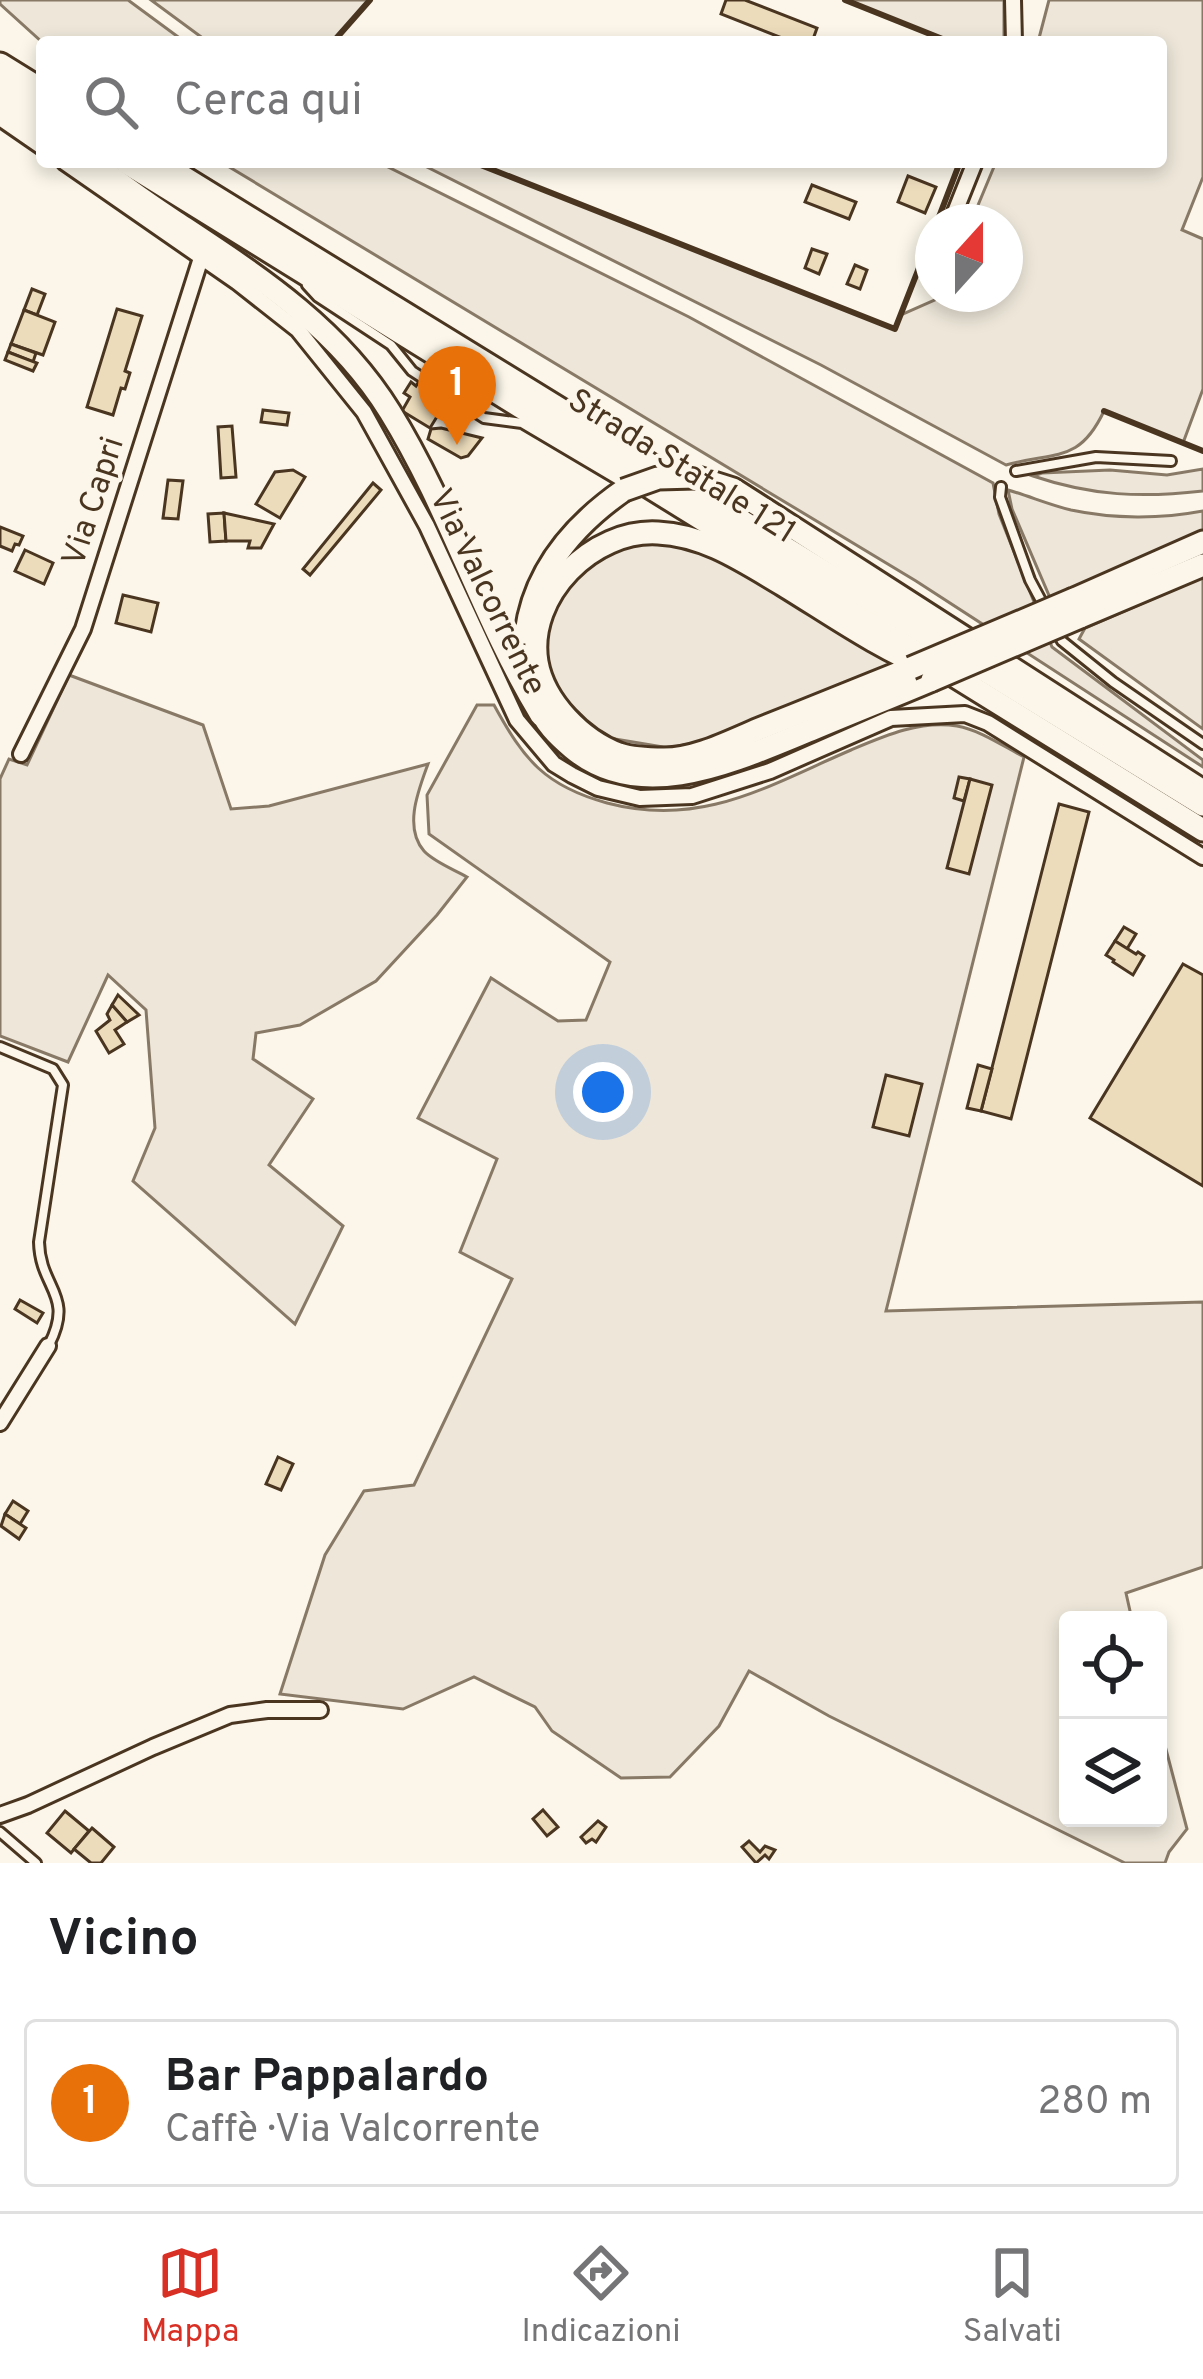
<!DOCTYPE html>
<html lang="it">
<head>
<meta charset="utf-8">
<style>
  body { margin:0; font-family:Overpass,sans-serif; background:#f6f6f6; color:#202124 }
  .controls { position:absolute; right:36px; bottom:36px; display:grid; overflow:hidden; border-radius:12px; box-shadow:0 6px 18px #0003 }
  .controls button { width:108px; height:108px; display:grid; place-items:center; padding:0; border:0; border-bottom:3px solid #e0e0e0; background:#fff; color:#202124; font:60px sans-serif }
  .compass { position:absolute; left:915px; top:204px; width:108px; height:108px; border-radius:50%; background:#fff; box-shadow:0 6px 18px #0003; rotate:21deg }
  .you { position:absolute; left:603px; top:1092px; width:42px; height:42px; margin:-30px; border:9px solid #fff; border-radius:50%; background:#1a73e8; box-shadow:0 0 0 18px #1a73e833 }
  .badge { display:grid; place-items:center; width:78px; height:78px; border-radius:50%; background:#d93025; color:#fff; font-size:39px; font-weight:700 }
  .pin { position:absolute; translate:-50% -99px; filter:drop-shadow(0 3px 6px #0008) }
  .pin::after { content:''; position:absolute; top:63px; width:42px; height:36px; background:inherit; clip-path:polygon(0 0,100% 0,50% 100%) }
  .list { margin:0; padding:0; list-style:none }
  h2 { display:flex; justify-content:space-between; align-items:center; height:156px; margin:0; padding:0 48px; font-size:51px }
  h2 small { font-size:39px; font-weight:400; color:#757577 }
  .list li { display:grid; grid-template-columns:78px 1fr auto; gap:36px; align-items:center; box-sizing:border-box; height:168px; margin:0 24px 24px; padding:0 24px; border:3px solid #e0e0e0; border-radius:12px }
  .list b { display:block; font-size:45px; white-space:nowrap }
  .list p { margin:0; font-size:39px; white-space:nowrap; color:#757577 }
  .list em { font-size:39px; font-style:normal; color:#757577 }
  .icon { flex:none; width:66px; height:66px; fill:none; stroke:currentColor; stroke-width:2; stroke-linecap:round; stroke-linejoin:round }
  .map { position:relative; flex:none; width:1203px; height:1863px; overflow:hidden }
  .search { position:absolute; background:#fff; box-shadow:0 6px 18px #0003; left:36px; right:36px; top:36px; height:132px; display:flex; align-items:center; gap:30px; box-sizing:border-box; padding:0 42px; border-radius:12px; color:#757577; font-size:45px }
  .sheet { height:348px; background:#fff }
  nav { display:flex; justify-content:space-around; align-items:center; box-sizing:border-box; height:168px; border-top:3px solid #e0e0e0; background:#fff; font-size:33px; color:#757577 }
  nav a { display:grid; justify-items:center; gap:6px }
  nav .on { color:#d93025 }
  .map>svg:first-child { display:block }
  .green { fill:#ede6d9; stroke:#887966; stroke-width:3 }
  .building { fill:#ecdcbc; stroke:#4a3520; stroke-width:3 }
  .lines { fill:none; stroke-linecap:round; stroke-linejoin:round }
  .lane-casing { stroke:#4a3520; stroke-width:14 }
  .street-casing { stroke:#4a3520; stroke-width:20 }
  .secondary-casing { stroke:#4a3520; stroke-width:27 }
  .primary-casing { stroke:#4a3520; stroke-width:27 }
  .lane { stroke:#fbf6e9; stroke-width:8 }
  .street { stroke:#fbf6e9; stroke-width:14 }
  .secondary { stroke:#fbf6e9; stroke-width:21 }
  .primary { stroke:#fbf6e9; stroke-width:21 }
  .secondary-bridge-casing { stroke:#4a3520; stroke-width:27; stroke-linecap:butt }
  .secondary-bridge { stroke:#fbf6e9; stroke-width:21 }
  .wall { stroke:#4a3520; stroke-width:6 }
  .labels { text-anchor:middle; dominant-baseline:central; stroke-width:9; stroke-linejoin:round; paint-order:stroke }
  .street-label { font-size:33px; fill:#4a3520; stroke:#fbf6e9 }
</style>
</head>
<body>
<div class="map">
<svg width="1203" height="1863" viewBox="0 0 1203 1863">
  <rect width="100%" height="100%" fill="#fbf6e9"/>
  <!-- green -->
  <g class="green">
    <path d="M 0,0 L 128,0 L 185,42 L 42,42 L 0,4 Z"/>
    <path d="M 151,0 L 370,0 L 333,42 L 208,42 Z"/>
    <path d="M 845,0 L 1004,0 L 1004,42 L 950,42 Z"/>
    <path d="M 1049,0 L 1203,0 L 1203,177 L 1182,230 L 1203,239 L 1203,389 L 1183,443 L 1104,411 C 1079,464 1055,451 1006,465 L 821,365 L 417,162 L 473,162 L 895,329 L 901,315 L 939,298 L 941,294 L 1005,294 L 1005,222 L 971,222 L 996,162 L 1161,162 L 1161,42 L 1038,42 Z"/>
    <path d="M 221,162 L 378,162 L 689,317 L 993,483 L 999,514 L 1052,647 L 1203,760 L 1203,767 L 916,581 Z"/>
    <path d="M 1203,469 L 1203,491 C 1142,498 1092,496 1033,476 L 1042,473 L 1110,470 L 1167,475 Z"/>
    <path d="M 1008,490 C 1029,496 1050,505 1071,510 C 1113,519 1161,519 1203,511 L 1203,535 L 1051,600 L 1012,509 Z"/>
    <path d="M 656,541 L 709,553 L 898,662 L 709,740 L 669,748 L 609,738 L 584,724 L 564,703 L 551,679 L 545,657 L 545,629 L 554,606 L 584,566 L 626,544 Z"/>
    <path d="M 1203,577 L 1203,729 L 1079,639 L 1085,628 Z"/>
    <path d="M 69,675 L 203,725 L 231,809 L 269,806 L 428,764 C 419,789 403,827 424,851 C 434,862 455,870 467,877 L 437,915 L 376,981 L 300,1025 L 256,1033 L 253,1059 L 313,1099 L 269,1165 L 343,1226 L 295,1324 L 133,1181 L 155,1128 L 146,1010 L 108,975 L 68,1062 L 0,1036 L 0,779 L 9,759 L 27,765 Z"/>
    <path d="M 477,705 L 494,705 C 524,760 545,786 607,803 C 702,828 767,786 851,750 C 884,736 920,720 957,726 C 980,730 1003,746 1024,757 L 886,1311 L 1203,1302 L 1203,1567 L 1126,1593 L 1132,1620 L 1068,1620 L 1068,1818 L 1158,1818 L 1158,1719 L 1187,1829 L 1169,1852 L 1165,1863 L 1125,1863 L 829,1716 L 749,1671 L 719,1726 L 670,1777 L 621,1778 L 552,1731 L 535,1707 L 474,1677 L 403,1709 L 280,1694 L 325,1555 L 364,1491 L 414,1485 L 512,1279 L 460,1252 L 497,1159 L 418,1118 L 491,978 L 558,1021 L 586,1020 L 610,962 L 429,834 L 427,795 Z"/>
  </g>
  <!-- building -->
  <g class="building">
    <path d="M 726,0 L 745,0 L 817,28 L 812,42 L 792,42 L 721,14 Z"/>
    <path d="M 908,176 L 936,187 L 925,213 L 898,202 Z"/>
    <path d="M 812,185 L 856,202 L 849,219 L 805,202 Z"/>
    <path d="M 812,249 L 827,254 L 819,274 L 805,268 Z"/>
    <path d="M 855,265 L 867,270 L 860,289 L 847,284 Z"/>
    <path d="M 32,289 L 45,294 L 37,315 L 24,310 Z"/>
    <path d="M 117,309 L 142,316 L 125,371 L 130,373 L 125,389 L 121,388 L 113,415 L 87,407 Z"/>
    <path d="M 24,310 L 55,322 L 43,355 L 11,344 Z"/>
    <path d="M 11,344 L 36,353 L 33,362 L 8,352 Z"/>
    <path d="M 8,352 L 37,363 L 33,371 L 5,360 Z"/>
    <path d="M 425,372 L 467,398 L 459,410 L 452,405 L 443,418 L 438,415 L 430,428 L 402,411 L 410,397 L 404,393 L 411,382 L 416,386 Z"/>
    <path d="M 263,410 L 289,413 L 287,425 L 261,422 Z"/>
    <path d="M 232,426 L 236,477 L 221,478 L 218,427 Z"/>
    <path d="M 441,428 L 482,438 L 468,456 L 461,458 L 428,439 L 431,429 Z"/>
    <path d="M 293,470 L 305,477 L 280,518 L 256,504 L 275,472 Z"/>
    <path d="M 168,480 L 183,481 L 178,519 L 163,518 Z"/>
    <path d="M 373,483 L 381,490 L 310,575 L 303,569 Z"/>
    <path d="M 224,513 L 226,541 L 210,542 L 208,514 Z"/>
    <path d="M 224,513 L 274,524 L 261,548 L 248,548 L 250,541 L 226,541 Z"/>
    <path d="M 0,527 L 23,536 L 19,545 L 15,544 L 12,551 L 0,546 Z"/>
    <path d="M 25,550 L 53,563 L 44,584 L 15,571 Z"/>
    <path d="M 123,595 L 158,603 L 151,632 L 116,623 Z"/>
    <path d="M 959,777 L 970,779 L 964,801 L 954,798 Z"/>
    <path d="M 970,779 L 992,785 L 969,874 L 947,868 Z"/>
    <path d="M 1059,804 L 1089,812 L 1011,1119 L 981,1111 Z"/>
    <path d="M 1124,927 L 1136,934 L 1127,949 L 1115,941 Z"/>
    <path d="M 1115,941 L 1136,954 L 1138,952 L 1144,956 L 1133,975 L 1113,962 L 1114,960 L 1106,955 Z"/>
    <path d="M 1183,964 L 1203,975 L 1203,1186 L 1090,1118 Z"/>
    <path d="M 118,995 L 139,1015 L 127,1022 L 112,1005 Z"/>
    <path d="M 112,1005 L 127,1022 L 115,1030 L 124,1044 L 109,1053 L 96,1031 L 110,1020 L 107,1014 Z"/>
    <path d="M 978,1065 L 992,1069 L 981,1111 L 967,1108 Z"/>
    <path d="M 886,1075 L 922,1084 L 909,1136 L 873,1127 Z"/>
    <path d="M 20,1300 L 43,1313 L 37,1323 L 15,1309 Z"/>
    <path d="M 278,1457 L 293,1464 L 281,1490 L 266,1484 Z"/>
    <path d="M 13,1501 L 28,1511 L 20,1524 L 5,1514 Z"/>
    <path d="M 5,1514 L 26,1528 L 19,1539 L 1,1526 Z"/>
    <path d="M 543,1810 L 558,1827 L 547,1836 L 533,1819 Z"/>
    <path d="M 65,1811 L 89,1831 L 71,1853 L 47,1833 Z"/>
    <path d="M 598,1821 L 606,1827 L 596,1842 L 592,1839 L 586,1843 L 581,1837 Z"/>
    <path d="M 92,1828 L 114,1847 L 101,1863 L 91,1863 L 74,1849 Z"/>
    <path d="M 749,1841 L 760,1852 L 765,1846 L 775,1850 L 769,1859 L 765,1855 L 756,1863 L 742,1847 Z"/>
  </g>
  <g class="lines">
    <defs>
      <g id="lane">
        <path d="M 307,285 L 318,297 L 391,345 L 412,371 L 484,418 L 522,423 L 625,484"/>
        <path d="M 1016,471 L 1096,457 L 1171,461"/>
        <path d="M 1001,487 L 1000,497 L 1030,580 L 1045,608"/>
        <path d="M 1057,632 L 1062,641 L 1113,682 L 1203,744"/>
        <path d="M 0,1047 L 53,1069 L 63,1085 L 39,1242 C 40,1289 75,1294 49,1345"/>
        <path d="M 0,1832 L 36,1863"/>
      </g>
      <g id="street">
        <path d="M 1013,0 L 1014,42"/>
        <path d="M 0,118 L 42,147"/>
        <path d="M 64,162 L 237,282 L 298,330 L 364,412 L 427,526 L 517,720 L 554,764 L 572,775 L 598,788 L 640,798 L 692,796 L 770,771 L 891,718 L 965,714 L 988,723 L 1203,857"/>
        <path d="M 951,222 L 975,162"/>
        <path d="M 21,754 L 83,629 L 201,258"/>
        <path d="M 0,1423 L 48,1346"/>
        <path d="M 0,1815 L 28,1805 L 153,1747 L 230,1715 L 267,1710 L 320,1710"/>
      </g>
      <g id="secondary">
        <path d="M 0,101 L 42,129"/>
        <path d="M 91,162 C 118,182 145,202 173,220 C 256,275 337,326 390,412 C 450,509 482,618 541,715"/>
        <path d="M 695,477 L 733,489 L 1203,791"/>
        <path d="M 1074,599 L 1203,542"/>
        <path d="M 1080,617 L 1203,565"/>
        <path d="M 526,633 C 534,571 575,524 624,490"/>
        <path d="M 911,668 C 861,688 810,709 759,729 C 730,741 696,759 664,759 C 651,759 631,758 619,754 C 582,740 544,702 537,662 C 526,595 593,529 658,533 C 705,535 744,562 783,585 C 832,615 880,649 933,670"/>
        <path d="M 538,704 C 543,722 558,736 572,748 C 642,807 739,759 811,730 C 851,713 892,697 932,680"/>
      </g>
      <g id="primary">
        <path d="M 0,64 L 42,90"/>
        <path d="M 0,85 L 42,111"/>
        <path d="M 125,162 L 1203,830"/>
        <path d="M 159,162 L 1203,805"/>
      </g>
    </defs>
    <!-- lane casing -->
    <use href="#lane" class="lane-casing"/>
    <!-- street casing -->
    <use href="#street" class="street-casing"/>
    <!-- secondary casing -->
    <use href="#secondary" class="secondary-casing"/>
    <!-- primary casing -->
    <use href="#primary" class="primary-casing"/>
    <!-- lane -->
    <use href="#lane" class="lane"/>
    <!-- street -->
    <use href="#street" class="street"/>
    <!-- secondary -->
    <use href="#secondary" class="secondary"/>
    <!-- primary -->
    <use href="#primary" class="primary"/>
    <defs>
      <g id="secondary-bridge">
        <path d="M 624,490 L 658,478 L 695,477"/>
        <path d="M 911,668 L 1074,599"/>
        <path d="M 932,680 L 1080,617"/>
      </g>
    </defs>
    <!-- secondary-bridge casing -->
    <use href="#secondary-bridge" class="secondary-bridge-casing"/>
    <!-- secondary-bridge -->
    <use href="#secondary-bridge" class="secondary-bridge"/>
    <!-- wall -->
    <g class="wall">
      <path d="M 845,0 L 950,42"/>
      <path d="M 333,42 L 370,0"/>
      <path d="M 473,162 L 895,329 L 933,232"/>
      <path d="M 937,222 L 960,162"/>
      <path d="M 1104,411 L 1203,451"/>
    </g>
  </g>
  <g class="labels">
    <!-- street labels -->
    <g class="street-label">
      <text transform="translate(681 468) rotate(32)">Strada Statale 121</text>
      <text transform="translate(95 502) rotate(-72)">Via Capri</text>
      <text transform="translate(486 593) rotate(64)">Via Valcorrente</text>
    </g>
  </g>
</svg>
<div class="controls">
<button><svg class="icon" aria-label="locate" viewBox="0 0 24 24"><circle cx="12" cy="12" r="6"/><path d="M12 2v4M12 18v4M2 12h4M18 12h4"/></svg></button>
<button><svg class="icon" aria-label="layers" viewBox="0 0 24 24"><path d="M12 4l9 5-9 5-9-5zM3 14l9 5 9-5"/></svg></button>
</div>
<svg class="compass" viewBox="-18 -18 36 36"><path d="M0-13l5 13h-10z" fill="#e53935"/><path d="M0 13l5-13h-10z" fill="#757577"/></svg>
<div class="you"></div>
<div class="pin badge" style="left:457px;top:445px;background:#e8710a">1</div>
<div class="search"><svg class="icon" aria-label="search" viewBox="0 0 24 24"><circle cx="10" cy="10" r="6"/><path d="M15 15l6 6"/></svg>Cerca qui</div>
</div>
<section class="sheet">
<h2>Vicino<small></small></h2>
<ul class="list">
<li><span class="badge" style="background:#e8710a">1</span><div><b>Bar Pappalardo</b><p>Caffè · Via Valcorrente</p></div><em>280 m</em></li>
</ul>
</section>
<nav>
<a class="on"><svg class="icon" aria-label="map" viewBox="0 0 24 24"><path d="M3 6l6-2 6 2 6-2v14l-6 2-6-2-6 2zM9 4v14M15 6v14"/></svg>Mappa</a>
<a><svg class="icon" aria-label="directions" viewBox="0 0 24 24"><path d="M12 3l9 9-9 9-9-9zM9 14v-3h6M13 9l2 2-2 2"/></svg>Indicazioni</a>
<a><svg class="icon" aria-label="saved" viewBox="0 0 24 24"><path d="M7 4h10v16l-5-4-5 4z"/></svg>Salvati</a>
</nav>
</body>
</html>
